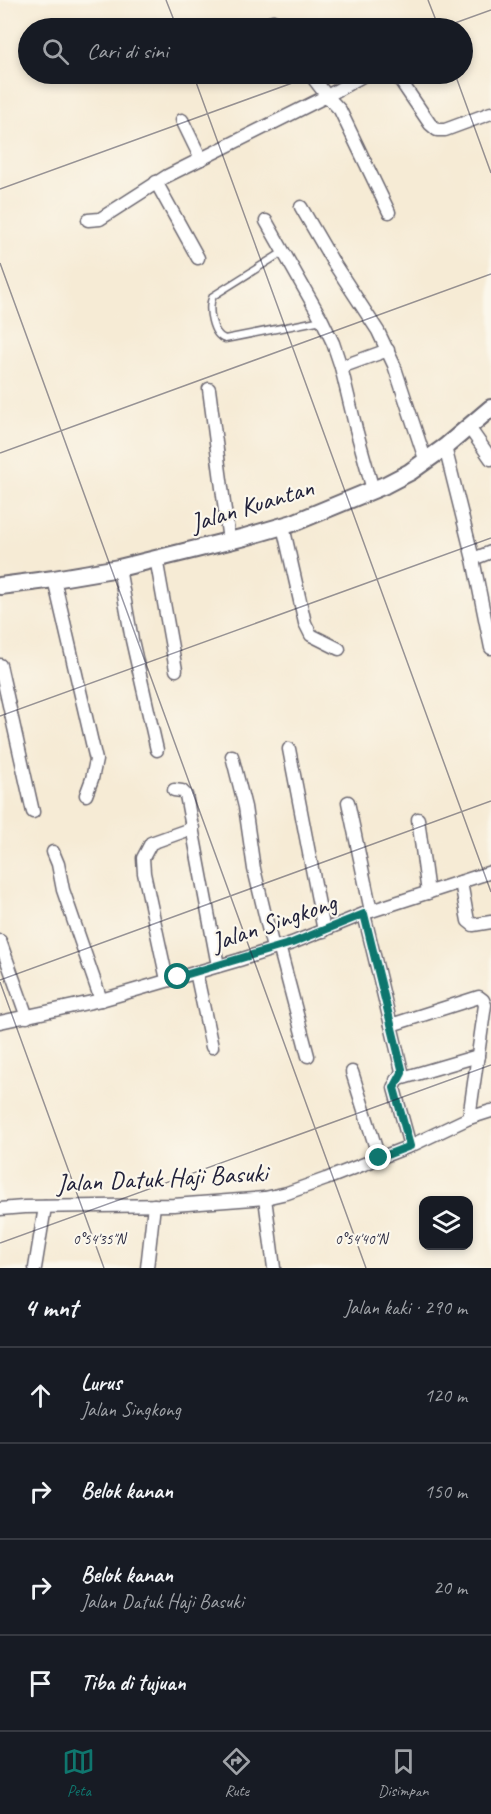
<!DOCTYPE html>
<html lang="id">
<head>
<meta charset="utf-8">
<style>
  body { margin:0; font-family:Caveat,sans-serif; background:#242831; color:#f1f3f6 }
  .controls { position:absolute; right:18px; bottom:18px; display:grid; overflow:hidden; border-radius:12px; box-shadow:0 3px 9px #0003 }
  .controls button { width:54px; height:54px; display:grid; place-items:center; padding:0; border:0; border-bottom:2px solid #363941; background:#171b24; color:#f1f3f6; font:30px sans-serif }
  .stop { position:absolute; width:18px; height:18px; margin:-14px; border:4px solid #0f766e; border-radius:50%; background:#fff }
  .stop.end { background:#0f766e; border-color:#fff; box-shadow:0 2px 6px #0008 }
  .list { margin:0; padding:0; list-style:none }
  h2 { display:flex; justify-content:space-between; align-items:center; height:78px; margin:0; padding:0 24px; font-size:26px }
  h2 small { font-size:20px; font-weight:400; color:#9ea1a6 }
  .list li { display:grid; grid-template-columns:39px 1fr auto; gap:18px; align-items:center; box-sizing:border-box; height:96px; padding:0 24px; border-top:2px solid #363941 }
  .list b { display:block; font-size:22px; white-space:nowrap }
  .list p { margin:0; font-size:20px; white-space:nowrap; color:#9ea1a6 }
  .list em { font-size:20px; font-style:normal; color:#9ea1a6 }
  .icon { flex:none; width:33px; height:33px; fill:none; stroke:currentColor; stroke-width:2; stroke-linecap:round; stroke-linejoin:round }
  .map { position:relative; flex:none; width:491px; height:1268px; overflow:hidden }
  .search { position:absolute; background:#171b24; box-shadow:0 3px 9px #0003; left:18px; right:18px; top:18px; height:66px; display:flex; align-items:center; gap:15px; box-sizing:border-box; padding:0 21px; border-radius:33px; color:#9ea1a6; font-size:22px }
  .sheet { height:462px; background:#171b24 }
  nav { display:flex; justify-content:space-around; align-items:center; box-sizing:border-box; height:84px; border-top:2px solid #363941; background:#171b24; font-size:16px; color:#9ea1a6 }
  nav a { display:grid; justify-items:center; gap:3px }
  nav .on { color:#0f766e }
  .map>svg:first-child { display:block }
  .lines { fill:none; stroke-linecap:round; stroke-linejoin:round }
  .lane-casing { stroke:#6c6871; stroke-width:9 }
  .street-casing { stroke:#6c6871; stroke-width:15 }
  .secondary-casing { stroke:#6c6871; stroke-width:20 }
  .lane { stroke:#fff; stroke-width:6 }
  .street { stroke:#fff; stroke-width:12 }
  .secondary { stroke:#fff; stroke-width:16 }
  .route { stroke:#0f766e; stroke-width:8 }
  .ticks { fill:none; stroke:#22223b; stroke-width:1.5; stroke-opacity:0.45 }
  .labels { text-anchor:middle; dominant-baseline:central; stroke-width:4.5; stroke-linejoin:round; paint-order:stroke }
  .street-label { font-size:26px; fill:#22223b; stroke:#fbf7ec }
  .ticks-label { font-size:15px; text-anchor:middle; fill:#22223b; stroke:#fbf7ec; stroke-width:4.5; stroke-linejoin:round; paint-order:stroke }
</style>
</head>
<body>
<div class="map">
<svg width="491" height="1268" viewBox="0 0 491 1268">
  <rect width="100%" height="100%" fill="#fbf7ec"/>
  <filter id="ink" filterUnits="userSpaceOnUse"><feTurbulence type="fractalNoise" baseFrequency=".0167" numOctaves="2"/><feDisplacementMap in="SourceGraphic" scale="12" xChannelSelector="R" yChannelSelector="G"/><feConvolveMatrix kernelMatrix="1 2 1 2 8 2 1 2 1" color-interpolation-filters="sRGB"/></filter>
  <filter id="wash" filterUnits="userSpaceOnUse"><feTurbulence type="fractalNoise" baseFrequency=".008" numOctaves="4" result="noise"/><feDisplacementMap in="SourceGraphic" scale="24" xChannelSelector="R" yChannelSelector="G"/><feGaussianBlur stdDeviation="1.35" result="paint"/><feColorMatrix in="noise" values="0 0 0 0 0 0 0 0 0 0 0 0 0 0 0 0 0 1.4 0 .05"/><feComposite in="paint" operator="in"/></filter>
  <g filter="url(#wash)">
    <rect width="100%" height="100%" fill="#f6ebd5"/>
  </g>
  <g filter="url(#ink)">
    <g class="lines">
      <defs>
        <path id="lane" d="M 283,252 L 213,296 C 207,308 212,335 225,339 L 322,320"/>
        <g id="street">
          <path d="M 273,21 L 278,28"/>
          <path d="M 310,74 L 327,96 L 340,110 L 389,212"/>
          <path d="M 396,74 L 430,124 L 437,130 L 445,130 L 491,113"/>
          <path d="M 182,120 L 201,159"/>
          <path d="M 156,182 L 198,258"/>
          <path d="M 301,207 L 333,262 L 378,331 L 394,365 L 426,462"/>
          <path d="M 88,220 L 100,219 L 167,176 L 327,96 L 366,74"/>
          <path d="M 266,221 L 322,320 L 333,343 L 341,367 L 356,429 L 373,490"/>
          <path d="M 341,367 L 388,350"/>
          <path d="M 209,389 L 229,541"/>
          <path d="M 468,426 L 491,459"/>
          <path d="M 445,447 L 473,559 L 491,648"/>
          <path d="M 283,526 L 305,623 L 311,635 L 339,649"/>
          <path d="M 156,558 L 176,670"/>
          <path d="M 473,559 L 491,552"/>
          <path d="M 119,568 L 132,640 L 157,750"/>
          <path d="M 54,579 L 96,760 L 92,779 L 86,795"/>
          <path d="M 0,665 L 33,812"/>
          <path d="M 289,749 L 324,931"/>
          <path d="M 232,756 L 245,807 L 254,869 L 273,948"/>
          <path d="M 174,790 L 182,791 L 186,795 L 218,966"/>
          <path d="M 348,802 L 371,911"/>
          <path d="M 418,819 L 428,893"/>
          <path d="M 53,852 L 58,864 L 63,890 L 101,1000"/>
          <path d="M 461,882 L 468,921 L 473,925 L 491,922"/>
          <path d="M 364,914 L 391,1025 L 479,997 L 483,1000 L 485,1005 L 469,1118"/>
          <path d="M 0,941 L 27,1017"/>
          <path d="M 279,946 L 308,1056"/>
          <path d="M 196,972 L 212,1047"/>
          <path d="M 167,980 L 144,873 L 143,858 L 151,843 L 193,828"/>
          <path d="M 0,1022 L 101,1000 L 239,960 L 292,943 L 371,911 L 491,872"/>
          <path d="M 391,1025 L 402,1071 L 394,1088 L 410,1146"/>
          <path d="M 352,1072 L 379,1158"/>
          <path d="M 396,1080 L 478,1056"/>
          <path d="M 265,1198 L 274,1268"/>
          <path d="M 0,1209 L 24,1207 L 174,1205 L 265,1198 L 287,1193 L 326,1179 L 410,1146 L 469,1118 L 491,1111"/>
          <path d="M 35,1268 L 45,1207"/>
          <path d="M 147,1268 L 154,1205"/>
        </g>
        <path id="secondary" d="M 0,586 L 54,579 L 119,568 L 245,537 L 293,523 L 385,485 L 410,472 L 445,447 L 491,408"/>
      </defs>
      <!-- lane casing -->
      <use href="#lane" class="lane-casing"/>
      <!-- street casing -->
      <use href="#street" class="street-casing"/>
      <!-- secondary casing -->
      <use href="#secondary" class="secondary-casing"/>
      <!-- lane -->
      <use href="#lane" class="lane"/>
      <!-- street -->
      <use href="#street" class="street"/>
      <!-- secondary -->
      <use href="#secondary" class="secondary"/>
    </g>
  </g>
  <g class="lines" filter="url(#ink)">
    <!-- route -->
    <path class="route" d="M 178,977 L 292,943 L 364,914 L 402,1069 L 402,1073 L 394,1088 L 410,1146 L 379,1158"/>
  </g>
  <!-- ticks -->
  <path class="ticks" d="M 166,0 L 177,28M 428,0 L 439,28M 441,28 L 491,10M 193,74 L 491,892M 455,74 L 491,173M 0,189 L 317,74M 0,263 L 366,1268M 0,453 L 491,274M 0,716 L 491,538M 0,980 L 491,801M 0,982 L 104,1268M 0,1243 L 491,1065"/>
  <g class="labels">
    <!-- street labels -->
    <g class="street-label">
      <text transform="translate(252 505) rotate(-17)">Jalan Kuantan</text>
      <text transform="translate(274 922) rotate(-19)">Jalan Singkong</text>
      <text transform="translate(162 1178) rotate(-3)">Jalan Datuk Haji Basuki</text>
    </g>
  </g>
  <g class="ticks-label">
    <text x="99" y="1244">0°54'35"N</text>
    <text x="361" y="1244">0°54'40"N</text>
  </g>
</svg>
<div class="controls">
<button><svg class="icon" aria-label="layers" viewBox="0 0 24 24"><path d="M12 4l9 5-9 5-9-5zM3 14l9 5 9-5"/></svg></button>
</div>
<div class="stop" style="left:178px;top:977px"></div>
<div class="stop end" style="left:379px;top:1158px"></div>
<div class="search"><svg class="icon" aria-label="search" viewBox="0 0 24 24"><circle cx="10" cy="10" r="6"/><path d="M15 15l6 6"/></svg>Cari di sini</div>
</div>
<section class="sheet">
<h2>4 mnt<small>Jalan kaki · 290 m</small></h2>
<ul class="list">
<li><svg class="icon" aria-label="ahead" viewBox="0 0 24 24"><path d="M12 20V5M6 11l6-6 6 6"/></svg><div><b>Lurus</b><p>Jalan Singkong</p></div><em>120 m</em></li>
<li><svg class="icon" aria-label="right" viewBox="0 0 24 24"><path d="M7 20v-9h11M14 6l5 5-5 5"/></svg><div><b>Belok kanan</b></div><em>150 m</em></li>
<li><svg class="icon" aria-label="right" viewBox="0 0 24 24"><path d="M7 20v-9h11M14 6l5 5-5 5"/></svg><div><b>Belok kanan</b><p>Jalan Datuk Haji Basuki</p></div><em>20 m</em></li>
<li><svg class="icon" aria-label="arrive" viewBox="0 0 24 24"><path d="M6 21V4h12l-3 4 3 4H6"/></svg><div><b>Tiba di tujuan</b></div></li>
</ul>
</section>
<nav>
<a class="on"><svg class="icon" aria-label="map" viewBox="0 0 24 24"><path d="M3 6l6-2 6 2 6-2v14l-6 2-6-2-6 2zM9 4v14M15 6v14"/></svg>Peta</a>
<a><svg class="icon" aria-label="directions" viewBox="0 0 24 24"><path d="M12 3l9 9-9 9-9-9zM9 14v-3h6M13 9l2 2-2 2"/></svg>Rute</a>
<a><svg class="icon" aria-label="saved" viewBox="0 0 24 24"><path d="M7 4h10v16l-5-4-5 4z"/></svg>Disimpan</a>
</nav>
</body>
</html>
